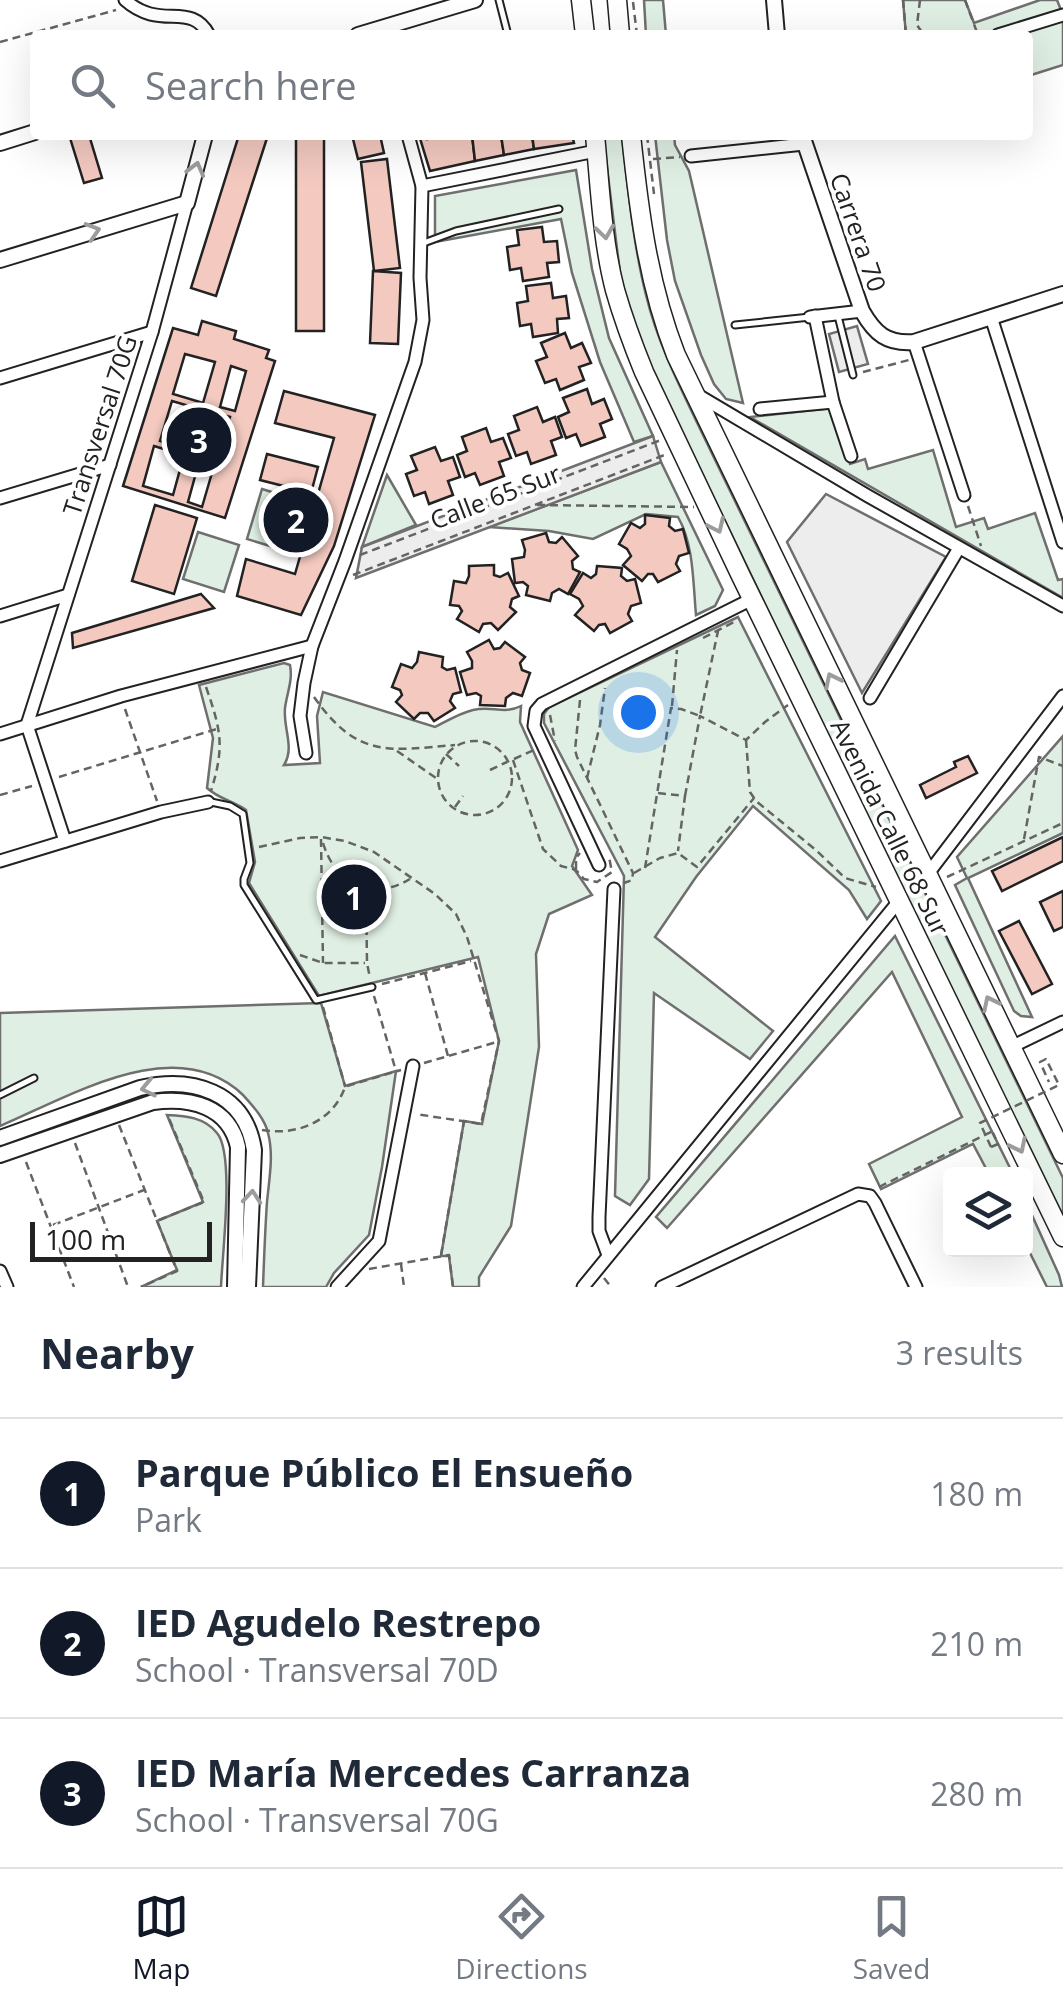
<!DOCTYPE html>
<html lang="en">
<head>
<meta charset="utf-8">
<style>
  body { margin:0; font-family:"Open Sans",sans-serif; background:#f6f6f7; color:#1f2937 }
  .controls { position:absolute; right:30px; bottom:30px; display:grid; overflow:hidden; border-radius:10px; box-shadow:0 10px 40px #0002 }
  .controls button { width:90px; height:90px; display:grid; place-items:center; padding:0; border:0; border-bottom:2px solid #e0e1e3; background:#fff; color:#1f2937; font:50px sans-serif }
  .scale { position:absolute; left:30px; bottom:25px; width:182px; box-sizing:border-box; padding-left:10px; border:5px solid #222; border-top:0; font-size:28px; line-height:35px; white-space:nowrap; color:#222; -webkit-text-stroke:8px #fff; paint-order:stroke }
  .you { position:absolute; left:638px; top:712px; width:35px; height:35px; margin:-25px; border:8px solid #fff; border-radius:50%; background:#1a73e8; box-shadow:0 0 0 15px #1a73e833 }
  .badge { display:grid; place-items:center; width:65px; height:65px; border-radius:50%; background:#111827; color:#fff; font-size:32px; font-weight:700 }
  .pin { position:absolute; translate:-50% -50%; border:5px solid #fff; box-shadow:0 2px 10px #0006 }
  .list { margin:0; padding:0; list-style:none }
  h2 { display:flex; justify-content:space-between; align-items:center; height:130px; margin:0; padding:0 40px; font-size:42px }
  h2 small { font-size:32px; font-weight:400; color:#747a83 }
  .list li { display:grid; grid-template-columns:65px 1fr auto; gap:30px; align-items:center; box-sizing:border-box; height:150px; padding:0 40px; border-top:2px solid #e0e1e3 }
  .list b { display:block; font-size:38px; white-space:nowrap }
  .list p { margin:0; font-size:32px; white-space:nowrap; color:#747a83 }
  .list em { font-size:32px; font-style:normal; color:#747a83 }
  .icon { flex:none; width:55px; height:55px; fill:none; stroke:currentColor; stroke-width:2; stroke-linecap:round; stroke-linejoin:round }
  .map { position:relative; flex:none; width:1063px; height:1287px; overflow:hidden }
  .search { position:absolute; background:#fff; box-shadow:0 10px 40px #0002; left:30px; right:30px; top:30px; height:110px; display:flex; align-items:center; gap:25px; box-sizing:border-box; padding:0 35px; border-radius:10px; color:#747a83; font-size:38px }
  .sheet { height:580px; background:#fff }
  nav { display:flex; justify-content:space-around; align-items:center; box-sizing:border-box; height:140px; border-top:2px solid #e0e1e3; background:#fff; font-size:28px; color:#747a83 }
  nav a { display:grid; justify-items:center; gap:5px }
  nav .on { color:#111827 }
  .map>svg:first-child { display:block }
  .green { fill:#e0efe3; stroke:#6f6f6f; stroke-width:2.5 }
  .parking { fill:#ededed; stroke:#6f6f6f; stroke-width:2.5 }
  .building { fill:#f3c9c0; stroke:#222; stroke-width:2.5; fill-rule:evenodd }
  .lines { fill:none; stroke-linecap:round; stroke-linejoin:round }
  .service-casing { stroke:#222; stroke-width:9 }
  .minor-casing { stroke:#222; stroke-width:15 }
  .tertiary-casing { stroke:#222; stroke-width:18 }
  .primary-casing { stroke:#222; stroke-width:21 }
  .path { stroke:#646464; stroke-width:2.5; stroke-dasharray:8 5; stroke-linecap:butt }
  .service { stroke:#fff; stroke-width:5 }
  .minor { stroke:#fff; stroke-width:11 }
  .tertiary { stroke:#fff; stroke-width:14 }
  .primary { stroke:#fff; stroke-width:18 }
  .path-bridge { stroke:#646464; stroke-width:2.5; stroke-dasharray:8 5; stroke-linecap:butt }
  .oneway { stroke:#9c9c9c }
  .labels { text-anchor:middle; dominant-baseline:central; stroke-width:8; stroke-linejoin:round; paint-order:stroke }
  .street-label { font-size:25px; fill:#222; stroke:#fff }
</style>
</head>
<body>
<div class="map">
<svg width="1063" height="1287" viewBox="0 0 1063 1287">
  <rect width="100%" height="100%" fill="#fff"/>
  <!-- green -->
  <g class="green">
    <path d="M 644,0 L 663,0 L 666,35 L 646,35 Z"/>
    <path d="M 903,0 L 965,0 L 974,23 L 1040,0 L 1057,0 L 1063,15 L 1063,65 L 1028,76 L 1028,35 L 906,35 Z"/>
    <path d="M 603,135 L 622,135 C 628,188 633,243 646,295 C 658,345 682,391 704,437 L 1063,1178 L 1063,1221 L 653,372 L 631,317 L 621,281 Z"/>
    <path d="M 655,135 L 674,135 L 675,145 L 689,171 L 743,403 L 726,399 L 714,384 L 701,355 L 675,281 L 667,240 Z"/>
    <path d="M 576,170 L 592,269 L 609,338 L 653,436 L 634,442 L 600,362 L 572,273 L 561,219 L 435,242 L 435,196 Z"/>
    <path d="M 832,408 L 850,464 L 865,459 L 868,469 L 933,450 L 956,527 L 984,518 L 988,529 L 1035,513 L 1058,580 L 1063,579 L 1063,598 L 750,417 Z"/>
    <path d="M 661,462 L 723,590 L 715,606 L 696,615 C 693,583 694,545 678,517 L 646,514 L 593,539 L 549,531 L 489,527 Z"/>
    <path d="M 387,475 L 416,525 L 362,547 Z"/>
    <path d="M 262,489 L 288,497 L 273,547 L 247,539 Z"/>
    <path d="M 198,532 L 239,545 L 224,592 L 183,579 Z"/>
    <path d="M 738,617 L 881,901 L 867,919 L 849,890 L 753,806 L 696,877 L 655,937 L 773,1031 L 750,1059 L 654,993 L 649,1179 L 630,1205 L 615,1196 L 624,876 L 544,723 L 544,714 L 549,707 Z"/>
    <path d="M 284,663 L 290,665 C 293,680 287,693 285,708 C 283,729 295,747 284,765 L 320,763 L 317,716 L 323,692 L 435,727 C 447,721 460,713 473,710 C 492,705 503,715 521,706 L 520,722 L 578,850 L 572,866 L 592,895 L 549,914 L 536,954 L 539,1047 L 511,1226 L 479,1277 L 479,1287 L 453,1287 L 449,1256 L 441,1256 L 464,1121 L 482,1124 L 499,1041 L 478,957 L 319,996 L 249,883 L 255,862 L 246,810 C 233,801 219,799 207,788 L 213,738 L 199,685 Z"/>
    <path d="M 1063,736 L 1063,833 L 968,878 L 1032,1017 L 1021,1016 L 1014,1011 L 955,885 L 967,878 L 957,857 Z"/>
    <path d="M 895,936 L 1013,1174 L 989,1174 L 973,1144 L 881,1189 L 869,1164 L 962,1117 L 892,972 L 667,1228 L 656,1217 Z"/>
    <path d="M 321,1003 L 345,1086 L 396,1071 L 382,1167 L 369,1235 L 334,1273 L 326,1287 L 263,1287 C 264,1259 265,1231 267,1202 C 269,1180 274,1155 268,1133 C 265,1119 253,1106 243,1095 C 176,1031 71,1096 0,1126 L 0,1013 Z"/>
    <path d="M 167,1115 C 186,1116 204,1117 217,1133 C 235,1154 222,1256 221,1287 L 141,1287 L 177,1270 L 157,1221 L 203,1202 Z"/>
    <path d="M 1026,1202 L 1059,1275 L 1062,1287 L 1047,1287 L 1026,1245 Z"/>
  </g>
  <!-- parking -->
  <g class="parking">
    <path d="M 857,326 L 868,364 L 839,372 L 829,334 Z"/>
    <path d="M 653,436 L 661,462 L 356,578 L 362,547 Z"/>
    <path d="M 826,494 L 946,557 L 862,693 L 787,542 Z"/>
  </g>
  <!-- building -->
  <g class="building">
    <path d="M 82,135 L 89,135 L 102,178 L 84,183 L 70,138 Z"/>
    <path d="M 239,135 L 268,135 L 216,296 L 191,288 Z"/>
    <rect x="296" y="135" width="28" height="196"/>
    <path d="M 352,135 L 380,135 L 384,153 L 358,159 Z"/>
    <path d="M 419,135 L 426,135 L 427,139 L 453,135 L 472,135 L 475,161 L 430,171 Z"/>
    <path d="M 472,135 L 501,135 L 504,155 L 475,161 Z"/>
    <path d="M 501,135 L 532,135 L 534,149 L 504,155 Z"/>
    <path d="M 532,135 L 572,135 L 574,143 L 534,149 Z"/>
    <path d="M 387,159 L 400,268 L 374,271 L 361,162 Z"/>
    <path d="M 542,227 L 544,242 L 557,241 L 559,262 L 547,263 L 549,277 L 523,281 L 521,268 L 510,270 L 507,247 L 519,245 L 517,230 Z"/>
    <path d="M 373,271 L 401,273 L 398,344 L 370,343 Z"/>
    <path d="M 551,283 L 553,298 L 566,296 L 569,318 L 557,319 L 558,333 L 533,337 L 531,324 L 520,326 L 517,303 L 528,301 L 526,286 Z"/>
    <path d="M 202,321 L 236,331 L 234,339 L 269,350 L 266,358 L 275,361 L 225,518 L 123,486 L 173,328 L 198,335 ZM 185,354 L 215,362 L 203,403 L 173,394 ZM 231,366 L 246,371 L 235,411 L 220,407 ZM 172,401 L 186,405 L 175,446 L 160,441 ZM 200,409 L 230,417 L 218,458 L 188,449 ZM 154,446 L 184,455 L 173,495 L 143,486 ZM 199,462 L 214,466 L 202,507 L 188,502 Z"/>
    <path d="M 565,333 L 571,348 L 582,343 L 591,363 L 579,367 L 584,380 L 560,390 L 556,379 L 545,383 L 536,361 L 547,357 L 541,343 Z"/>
    <path d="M 587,389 L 592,404 L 604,399 L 612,419 L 600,424 L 605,437 L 581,446 L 576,434 L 566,438 L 558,417 L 569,412 L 563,398 Z"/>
    <path d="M 284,391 L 375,415 L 334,546 L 301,615 L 237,596 L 246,559 L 295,574 L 334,438 L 275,423 Z"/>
    <path d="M 537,407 L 543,422 L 555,417 L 562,437 L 551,441 L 556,455 L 531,464 L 527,452 L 516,456 L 508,434 L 519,430 L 514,416 Z"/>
    <path d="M 486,428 L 491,442 L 503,438 L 511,458 L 499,462 L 504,476 L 480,485 L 475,473 L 465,477 L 457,455 L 467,451 L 462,437 Z"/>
    <path d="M 435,447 L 441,461 L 453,457 L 460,477 L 448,481 L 453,495 L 429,504 L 425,492 L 414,496 L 406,474 L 417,470 L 411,456 Z"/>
    <path d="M 267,454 L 318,467 L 311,493 L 260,480 Z"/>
    <path d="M 155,505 L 197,518 L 174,594 L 132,581 Z"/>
    <path d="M 645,515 L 670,518 L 669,526 L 675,531 L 683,529 L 689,553 L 679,556 L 676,564 L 680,571 L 658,582 L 653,574 L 648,574 L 642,581 L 623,565 L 631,556 L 627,549 L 619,544 L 631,523 L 640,528 L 645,524 Z"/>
    <path d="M 546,533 L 549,542 L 556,543 L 562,537 L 578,556 L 572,561 L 573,569 L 580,572 L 568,594 L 559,589 L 552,593 L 550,601 L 526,595 L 528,586 L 523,582 L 515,583 L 512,559 L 524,557 L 525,550 L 522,540 Z"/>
    <path d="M 494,565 L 494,575 L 500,577 L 508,573 L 519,596 L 512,599 L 510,607 L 516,612 L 498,630 L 491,623 L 483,624 L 479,632 L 457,619 L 462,611 L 459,606 L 450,605 L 454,581 L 466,583 L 469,576 L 469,566 Z"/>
    <path d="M 597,566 L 622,568 L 621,576 L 627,581 L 635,579 L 641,603 L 631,606 L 628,614 L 632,621 L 610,633 L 605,624 L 599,625 L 594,631 L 575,615 L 583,606 L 579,599 L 570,594 L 583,573 L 591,578 L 596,574 Z"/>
    <path d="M 201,594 L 214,608 L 73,648 L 72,633 Z"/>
    <path d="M 489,640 L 494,649 L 500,648 L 505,642 L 525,657 L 520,663 L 522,670 L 530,673 L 522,696 L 513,693 L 506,698 L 505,706 L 480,705 L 481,696 L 476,693 L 467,695 L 460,672 L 472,668 L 472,661 L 467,652 Z"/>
    <path d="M 419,652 L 443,657 L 442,667 L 447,670 L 455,668 L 461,692 L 453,694 L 450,701 L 455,708 L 434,721 L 428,713 L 420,713 L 414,719 L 396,702 L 402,695 L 400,690 L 392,687 L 401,664 L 412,668 L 417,662 Z"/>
    <path d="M 968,756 L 977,773 L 926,798 L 920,785 L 956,767 L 954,762 Z"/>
    <path d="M 1063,837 L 1063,861 L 1002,891 L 992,871 Z"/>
    <path d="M 1063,891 L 1063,927 L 1054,931 L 1040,902 Z"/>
    <path d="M 1019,921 L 1052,984 L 1032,994 L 999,931 Z"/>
  </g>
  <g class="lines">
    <defs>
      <g id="service">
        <path d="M 499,0 L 508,35"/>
        <path d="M 421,244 L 456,231 L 559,209"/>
        <path d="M 838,316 L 853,375"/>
        <path d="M 735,325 L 810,317"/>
        <path d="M 211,802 L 230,806 L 243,814 L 250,863 L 244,879 L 244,885 L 316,1000 L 372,987"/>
        <path d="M 0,1095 L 34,1078"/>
      </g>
      <g id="minor">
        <path d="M 125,0 C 161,32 190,0 209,35"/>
        <path d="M 998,35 L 1063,15"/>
        <path d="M 691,156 L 804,144"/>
        <path d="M 422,186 L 596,151"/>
        <path d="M 815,316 L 833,402 L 851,456"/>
        <path d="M 810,317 L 862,311"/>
        <path d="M 991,317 L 1063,542"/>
        <path d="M 914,342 L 964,495"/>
        <path d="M 0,378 L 152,332"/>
        <path d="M 696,394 L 868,496 L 1063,606"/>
        <path d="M 760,409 L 833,402"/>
        <path d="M 0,498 L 110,465"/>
        <path d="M 0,616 L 68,595"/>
        <path d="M 870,698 L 959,548"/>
        <path d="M 0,734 L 121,696 L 312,646"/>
        <path d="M 306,753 L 300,716 L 304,683 L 312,646 L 345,561 L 415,362 L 423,320 L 420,278 L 422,186 L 408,135"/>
        <path d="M 65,841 L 27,725 L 152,332 L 187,203"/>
        <path d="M 0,861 L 161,812 L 208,802"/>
        <path d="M 599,865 L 534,726 L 536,711 L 542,704 L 752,599"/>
        <path d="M 927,875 L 1063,696"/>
        <path d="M 1011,1047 L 1063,1022"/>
        <path d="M 608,1255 L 599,1231 L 599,1217 L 614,889"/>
        <path d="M 0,1271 L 7,1287"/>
        <path d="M 337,1287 L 379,1241 L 413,1066"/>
        <path d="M 583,1287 L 899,901"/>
        <path d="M 662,1287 L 858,1194 L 870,1196 L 875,1203 L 916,1287"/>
      </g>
      <g id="tertiary">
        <path d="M 774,0 L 777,35"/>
        <path d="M 358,35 L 475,0"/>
        <path d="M 802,135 L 862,311 C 875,334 887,344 914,342 L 1063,294"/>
        <path d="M 0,143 L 35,132"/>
        <path d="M 0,260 L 187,203 L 205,135"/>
        <path d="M 0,1138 L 140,1088 C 192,1076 245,1091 254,1150 L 248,1287"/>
        <path d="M 0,1155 L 153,1102 C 190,1097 229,1106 238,1147 L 235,1287"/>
      </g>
      <g id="primary">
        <path d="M 581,0 L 585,35"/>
        <path d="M 617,0 L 620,35"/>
        <path d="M 595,135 C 600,186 602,240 615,290 C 623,318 633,345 644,372 L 740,574 L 1063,1237"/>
        <path d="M 631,135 C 639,211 648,284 676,355 L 1063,1154"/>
      </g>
    </defs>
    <!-- service casing -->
    <use href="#service" class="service-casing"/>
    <!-- minor casing -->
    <use href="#minor" class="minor-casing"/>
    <!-- tertiary casing -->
    <use href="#tertiary" class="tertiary-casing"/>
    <!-- primary casing -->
    <use href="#primary" class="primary-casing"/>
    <!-- path -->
    <g class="path">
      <path d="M 903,0 L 906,35"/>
      <path d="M 920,0 L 917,25 L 924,35"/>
      <path d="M 965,0 L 978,35"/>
      <path d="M 633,2 L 637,35"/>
      <path d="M 0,42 L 116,10"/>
      <path d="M 647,135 L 654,194"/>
      <path d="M 653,159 L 680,157"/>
      <path d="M 863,372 L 909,360"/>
      <path d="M 537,505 L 694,507"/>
      <path d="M 968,506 L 981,546"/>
      <path d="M 360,555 L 661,440"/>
      <path d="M 353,575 L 667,454"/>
      <path d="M 703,638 L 736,621"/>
      <path d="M 206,687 C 221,730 225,746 211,791"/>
      <path d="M 314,697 C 357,758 387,751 455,745"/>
      <path d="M 580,700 L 575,750 L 577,757 L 633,873 L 632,880 L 624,883"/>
      <path d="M 672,706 L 677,650"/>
      <path d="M 125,709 L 157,801"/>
      <path d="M 550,715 L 555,741"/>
      <path d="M 746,740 L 750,792 L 756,801 L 817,851 L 845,878 L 876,887"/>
      <circle cx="475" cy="778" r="37"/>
      <path d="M 397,751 L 436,778"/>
      <path d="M 446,754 L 459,766"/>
      <path d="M 514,759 L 534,750"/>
      <path d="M 513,760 L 543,849 L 561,866 L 576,870 L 584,879 L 597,882 L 612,872 L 609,857"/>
      <path d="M 490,770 L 507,762"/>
      <path d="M 59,777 L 220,728"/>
      <path d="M 587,778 L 600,725 L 605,688"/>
      <path d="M 658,793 L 685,796 L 678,851"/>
      <path d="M 0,795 L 32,786"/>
      <path d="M 685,796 L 700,716 L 746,740 L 765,722 L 788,705"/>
      <path d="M 455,807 L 463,796"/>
      <path d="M 321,839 L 323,963"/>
      <path d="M 1024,839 L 1039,757 L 1063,766"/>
      <path d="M 323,843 C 336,885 371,902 410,879"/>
      <path d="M 259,847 L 300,838 L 321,837 L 345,841 L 374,852 L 435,894 L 456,914 L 467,937 L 499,1041 L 481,1124 L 416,1114"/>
      <path d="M 645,868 L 671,708 L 681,709 L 700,716 L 718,631"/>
      <path d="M 576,869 L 576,858 L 580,853"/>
      <path d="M 634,873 L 660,858 L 678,853 L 697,867 L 754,798"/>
      <path d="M 947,877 L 1063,823"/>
      <path d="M 366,888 L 367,963 L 370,978"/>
      <path d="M 300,955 L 323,963 L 365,963"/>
      <path d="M 425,973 L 448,1056"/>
      <path d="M 382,984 L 471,961"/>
      <path d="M 374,996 L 396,1071"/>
      <path d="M 323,1007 L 345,1086"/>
      <path d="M 424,1063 L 497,1042"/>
      <path d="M 347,1086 L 401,1070"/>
      <path d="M 119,1125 L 177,1271 L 141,1287"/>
      <path d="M 262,1130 C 296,1136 333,1122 345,1087"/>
      <path d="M 75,1143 L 128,1287"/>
      <path d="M 991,1147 L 998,1144 L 993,1133"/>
      <path d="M 26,1162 L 74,1287"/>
      <path d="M 879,1187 L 993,1131"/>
      <path d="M 159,1220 L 204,1202 L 168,1116"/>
      <path d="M 53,1225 L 144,1190"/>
      <path d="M 441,1255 L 464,1121"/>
      <path d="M 401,1264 L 404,1287"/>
      <path d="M 369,1269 L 449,1255 L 453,1287"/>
      <path d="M 604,1278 L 611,1287"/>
    </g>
    <!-- service -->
    <use href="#service" class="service"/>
    <!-- minor -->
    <use href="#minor" class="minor"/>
    <!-- tertiary -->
    <use href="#tertiary" class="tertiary"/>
    <!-- primary -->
    <use href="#primary" class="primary"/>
    <!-- path-bridge -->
    <path class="path-bridge" d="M 991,1147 L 980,1123 L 1059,1085 L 1046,1059 L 1040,1062 L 1049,1082"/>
  </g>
  <!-- one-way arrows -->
  <defs><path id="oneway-chevron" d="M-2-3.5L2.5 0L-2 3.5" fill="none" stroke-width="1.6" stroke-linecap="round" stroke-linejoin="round" transform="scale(2.5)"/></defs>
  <g class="oneway">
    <use href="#oneway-chevron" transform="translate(196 169) rotate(-75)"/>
    <use href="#oneway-chevron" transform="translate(93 231) rotate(-17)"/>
    <use href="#oneway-chevron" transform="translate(605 232) rotate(82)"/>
    <use href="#oneway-chevron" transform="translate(717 526) rotate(65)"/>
    <use href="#oneway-chevron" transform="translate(832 680) rotate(-116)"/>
    <use href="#oneway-chevron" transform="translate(990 1003) rotate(-116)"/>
    <use href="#oneway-chevron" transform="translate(148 1088) rotate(168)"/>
    <use href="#oneway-chevron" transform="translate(1019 1146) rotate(64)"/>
    <use href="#oneway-chevron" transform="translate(252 1197) rotate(-85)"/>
  </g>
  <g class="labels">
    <!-- street labels -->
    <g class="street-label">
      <text transform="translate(859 232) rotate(71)">Carrera 70</text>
      <text transform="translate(99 425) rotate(-72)">Transversal 70G</text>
      <text transform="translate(495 496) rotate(-21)">Calle 65 Sur</text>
      <text transform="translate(891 827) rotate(64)">Avenida Calle 68 Sur</text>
    </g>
  </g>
</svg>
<div class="controls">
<button><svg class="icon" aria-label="layers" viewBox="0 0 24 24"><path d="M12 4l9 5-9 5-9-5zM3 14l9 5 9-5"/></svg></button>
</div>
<div class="scale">100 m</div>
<div class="you"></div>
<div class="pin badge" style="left:354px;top:897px">1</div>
<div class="pin badge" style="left:296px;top:520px">2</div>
<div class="pin badge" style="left:199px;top:440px">3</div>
<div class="search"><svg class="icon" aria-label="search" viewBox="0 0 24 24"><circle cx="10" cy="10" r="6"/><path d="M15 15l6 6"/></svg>Search here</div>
</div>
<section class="sheet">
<h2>Nearby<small>3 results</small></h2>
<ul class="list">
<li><span class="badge">1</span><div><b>Parque Público El Ensueño</b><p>Park</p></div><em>180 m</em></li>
<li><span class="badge">2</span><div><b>IED Agudelo Restrepo</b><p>School · Transversal 70D</p></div><em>210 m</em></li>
<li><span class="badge">3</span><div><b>IED María Mercedes Carranza</b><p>School · Transversal 70G</p></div><em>280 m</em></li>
</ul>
</section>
<nav>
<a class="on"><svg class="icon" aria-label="map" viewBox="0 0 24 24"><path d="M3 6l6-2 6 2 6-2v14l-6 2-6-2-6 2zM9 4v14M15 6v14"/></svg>Map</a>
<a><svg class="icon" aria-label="directions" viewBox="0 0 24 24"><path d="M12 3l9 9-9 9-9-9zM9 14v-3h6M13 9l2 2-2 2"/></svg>Directions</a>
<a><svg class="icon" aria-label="saved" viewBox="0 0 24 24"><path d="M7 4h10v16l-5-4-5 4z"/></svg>Saved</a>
</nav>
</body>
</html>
